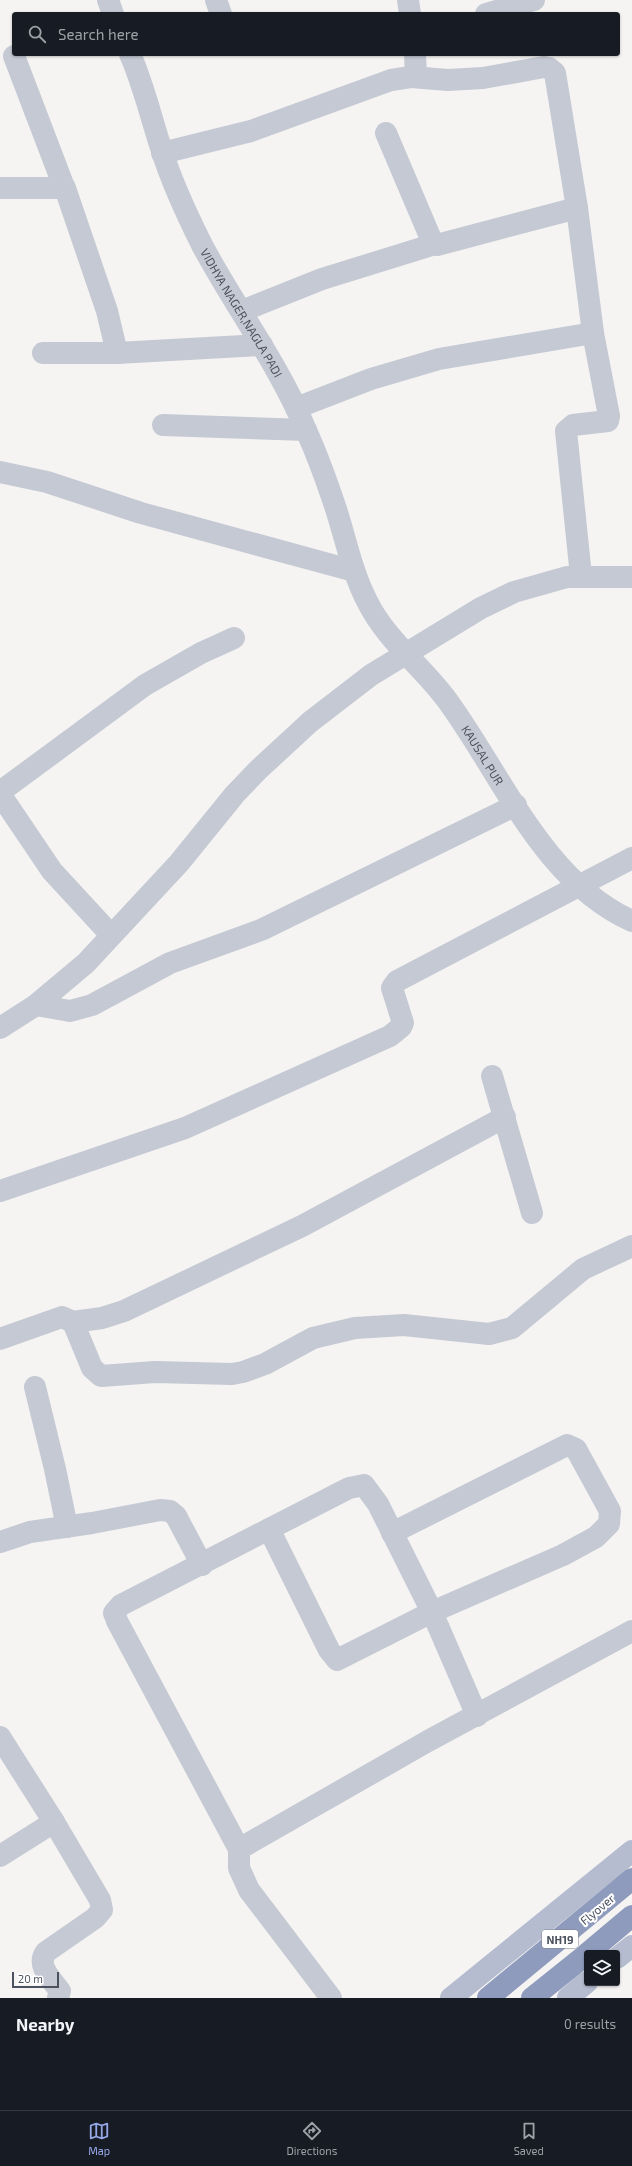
<!DOCTYPE html>
<html lang="en">
<head>
<meta charset="utf-8">
<style>
  body { margin:0; font-family:"Exo 2",sans-serif; background:#20242c; color:#f1f3f6 }
  .controls { position:absolute; right:12px; bottom:12px; display:grid; overflow:hidden; border-radius:4px; box-shadow:0 1px 3px #0004 }
  .controls button { width:36px; height:36px; display:grid; place-items:center; padding:0; border:0; border-bottom:1px solid #363941; background:#171b24; color:#f1f3f6; font:20px sans-serif }
  .scale { position:absolute; left:12px; bottom:10px; width:47px; box-sizing:border-box; padding-left:4px; border:2px solid #4c515f; border-top:0; font-size:11px; line-height:14px; white-space:nowrap; color:#4c515f; -webkit-text-stroke:3px #fff; paint-order:stroke }
  .list { margin:0; padding:0; list-style:none }
  h2 { display:flex; justify-content:space-between; align-items:center; height:52px; margin:0; padding:0 16px; font-size:17px }
  h2 small { font-size:13px; font-weight:400; color:#9ea1a6 }
  .icon { flex:none; width:22px; height:22px; fill:none; stroke:currentColor; stroke-width:2; stroke-linecap:round; stroke-linejoin:round }
  .map { position:relative; flex:none; width:632px; height:1998px; overflow:hidden }
  .search { position:absolute; background:#171b24; box-shadow:0 1px 3px #0004; left:12px; right:12px; top:12px; height:44px; display:flex; align-items:center; gap:10px; box-sizing:border-box; padding:0 14px; border-radius:4px; color:#9ea1a6; font-size:15px }
  .sheet { height:112px; background:#171b24 }
  nav { display:flex; justify-content:space-around; align-items:center; box-sizing:border-box; height:56px; border-top:1px solid #363941; background:#171b24; font-size:11px; color:#9ea1a6 }
  nav a { display:grid; justify-items:center; gap:2px }
  nav .on { color:#97a8e8 }
  .map>svg:first-child { display:block }
  .lines { fill:none; stroke-linecap:round; stroke-linejoin:round }
  .minor { stroke:#c5c9d3; stroke-width:22 }
  .major { stroke:#b5bccf; stroke-width:22 }
  .highway { stroke:#8f9bbd; stroke-width:22 }
  .labels { text-anchor:middle; dominant-baseline:central; stroke-width:4; stroke-linejoin:round; paint-order:stroke }
  .shield { fill:#fff; stroke:#82858f; stroke-width:1 }
  .shield-label { font-size:11px; font-weight:bold; fill:#4c515f }
  .street-label { font-size:12px; fill:#4c515f; stroke:#fff }
</style>
</head>
<body>
<div class="map">
<svg width="632" height="1998" viewBox="0 0 632 1998">
  <rect width="100%" height="100%" fill="#f5f4f3"/>
  <g class="lines">
    <!-- minor -->
    <g class="minor">
      <path d="M 108,0 L 113,14"/>
      <path d="M 216,0 L 221,14"/>
      <path d="M 408,0 L 410,14"/>
      <path d="M 486,14 L 534,0"/>
      <path id="s1" d="M 130,54 C 144,86 151,118 162,151 C 172,183 187,215 202,245 C 235,307 278,363 305,428 C 317,454 327,482 336,509 C 346,540 352,572 367,601 C 386,640 422,666 447,700 C 502,775 543,881 632,921"/>
      <path d="M 415,54 L 416,77"/>
      <path d="M 14,56 L 64,187"/>
      <path d="M 386,133 L 431,239 L 437,245 L 577,208"/>
      <path d="M 162,153 L 251,131 L 391,80 L 411,77 L 448,80 L 483,78 L 544,67 L 549,68 L 555,73 L 577,208 L 593,333 L 609,416 L 608,421 L 573,425 L 566,431 L 581,576"/>
      <path d="M 0,188 L 65,188 L 107,311 L 117,353"/>
      <path d="M 242,311 L 322,279 L 435,244"/>
      <path d="M 43,353 L 117,353 L 262,345"/>
      <path d="M 296,408 L 371,379 L 439,359 L 593,333"/>
      <path d="M 163,425 L 306,430"/>
      <path d="M 0,472 L 47,482 L 141,513 L 354,571"/>
      <path d="M 0,792 L 145,685 L 201,653 L 234,638"/>
      <path d="M 0,794 L 52,871 L 111,935"/>
      <path d="M 36,1005 L 70,1011 L 92,1005 L 170,963 L 261,930 L 516,805"/>
      <path d="M 0,1028 L 36,1005 L 86,963 L 179,863 L 235,794 L 258,770 L 310,722 L 371,675 L 481,608 L 514,592 L 567,577 L 632,577"/>
      <path d="M 492,1076 L 532,1213"/>
      <path d="M 0,1191 L 185,1128 L 390,1036 L 401,1027 L 403,1023 L 392,988 L 397,981 L 632,858"/>
      <path d="M 73,1322 L 102,1318 L 124,1311 L 302,1226 L 505,1117"/>
      <path d="M 0,1339 L 62,1317 L 73,1322 L 92,1368 L 101,1376 L 155,1372 L 232,1374 L 243,1372 L 265,1364 L 313,1338 L 355,1328 L 404,1325 L 489,1334 L 512,1328 L 583,1269 L 632,1246"/>
      <path d="M 35,1387 L 55,1469 L 67,1527"/>
      <path d="M 269,1529 L 329,1650 L 337,1660 L 432,1612 L 563,1555 L 596,1537 L 609,1524 L 610,1511 L 576,1449 L 567,1445 L 392,1533"/>
      <path d="M 0,1542 L 30,1532 L 92,1523 L 160,1510 L 170,1511 L 176,1516 L 202,1565"/>
      <path d="M 0,1737 L 54,1822 L 0,1856"/>
      <path d="M 54,1822 L 100,1900 L 102,1910 L 95,1918 L 46,1952 C 36,1965 51,1979 60,1991 L 58,1998"/>
      <path d="M 239,1849 L 117,1621 L 114,1613 L 121,1605 L 349,1488 L 364,1485 L 378,1504 L 432,1612 L 477,1716"/>
      <path d="M 331,1998 L 249,1890 L 239,1868 L 239,1849 L 428,1741 L 632,1631"/>
    </g>
    <!-- major -->
    <g class="major">
      <path d="M 617,1958 L 632,1946"/>
      <path d="M 451,1998 L 632,1851"/>
      <path d="M 568,1998 L 587,1982"/>
    </g>
    <!-- highway -->
    <g class="highway">
      <path d="M 588,1953 L 632,1916"/>
      <path d="M 488,1998 L 632,1879"/>
      <path d="M 532,1998 L 587,1954"/>
    </g>
  </g>
  <g class="labels">
    <!-- shield labels -->
    <rect class="shield" x="542" y="1930" width="36" height="18" rx="3"/>
    <g class="shield-label">
      <text x="560" y="1939">NH19</text>
    </g>
    <!-- street labels -->
    <g class="street-label">
      <text stroke="none"><textPath href="#s1" startOffset="283">VIDHYA NAGER,NAGLA PADI</textPath></text>
      <text stroke="none"><textPath href="#s1" startOffset="792">KAUSAL PUR</textPath></text>
      <text transform="translate(597 1909) rotate(-40)">Flyover</text>
    </g>
  </g>
</svg>
<div class="controls">
<button><svg class="icon" aria-label="layers" viewBox="0 0 24 24"><path d="M12 4l9 5-9 5-9-5zM3 14l9 5 9-5"/></svg></button>
</div>
<div class="scale">20 m</div>
<div class="search"><svg class="icon" aria-label="search" viewBox="0 0 24 24"><circle cx="10" cy="10" r="6"/><path d="M15 15l6 6"/></svg>Search here</div>
</div>
<section class="sheet">
<h2>Nearby<small>0 results</small></h2>
<ul class="list">
</ul>
</section>
<nav>
<a class="on"><svg class="icon" aria-label="map" viewBox="0 0 24 24"><path d="M3 6l6-2 6 2 6-2v14l-6 2-6-2-6 2zM9 4v14M15 6v14"/></svg>Map</a>
<a><svg class="icon" aria-label="directions" viewBox="0 0 24 24"><path d="M12 3l9 9-9 9-9-9zM9 14v-3h6M13 9l2 2-2 2"/></svg>Directions</a>
<a><svg class="icon" aria-label="saved" viewBox="0 0 24 24"><path d="M7 4h10v16l-5-4-5 4z"/></svg>Saved</a>
</nav>
</body>
</html>
